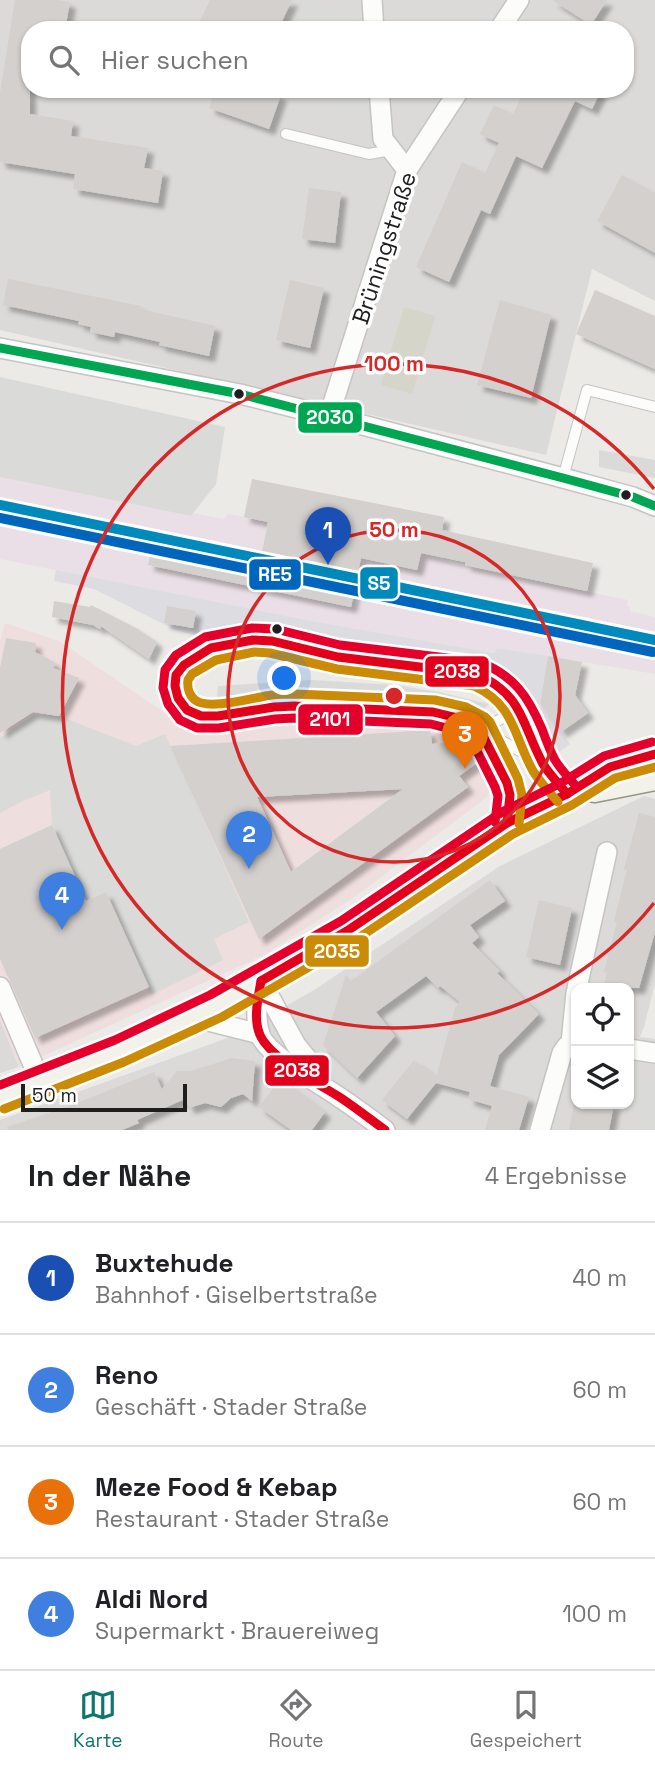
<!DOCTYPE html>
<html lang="de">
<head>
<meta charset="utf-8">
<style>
  body { margin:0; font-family:"Space Grotesk",sans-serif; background:#f2f2f2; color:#202124 }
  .controls { position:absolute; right:21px; bottom:21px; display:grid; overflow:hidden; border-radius:14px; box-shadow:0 2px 5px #0004 }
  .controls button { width:63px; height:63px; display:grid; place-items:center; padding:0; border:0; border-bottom:2px solid #e0e0e0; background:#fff; color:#202124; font:35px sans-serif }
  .scale { position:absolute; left:21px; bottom:18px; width:166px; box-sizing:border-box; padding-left:7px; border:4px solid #1e1e1e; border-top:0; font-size:19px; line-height:24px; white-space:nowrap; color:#1e1e1e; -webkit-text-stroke:5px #fff; paint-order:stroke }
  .you { position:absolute; left:285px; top:679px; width:24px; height:24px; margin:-18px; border:5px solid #fff; border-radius:50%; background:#1a73e8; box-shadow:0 0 0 10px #1a73e833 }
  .badge { display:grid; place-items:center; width:46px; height:46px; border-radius:50%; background:#0f766e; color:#fff; font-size:23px; font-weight:700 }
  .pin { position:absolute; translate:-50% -58px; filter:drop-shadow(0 2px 4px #0008) }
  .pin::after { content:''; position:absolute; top:37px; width:24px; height:21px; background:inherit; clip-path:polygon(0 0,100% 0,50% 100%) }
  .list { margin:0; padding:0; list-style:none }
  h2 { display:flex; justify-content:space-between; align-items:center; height:91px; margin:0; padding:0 28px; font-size:30px }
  h2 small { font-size:23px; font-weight:400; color:#757577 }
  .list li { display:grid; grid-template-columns:46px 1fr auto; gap:21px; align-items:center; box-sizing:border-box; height:112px; padding:0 28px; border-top:2px solid #e0e0e0 }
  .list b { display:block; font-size:26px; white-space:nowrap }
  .list p { margin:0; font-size:23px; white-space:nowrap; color:#757577 }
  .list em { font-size:23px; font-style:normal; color:#757577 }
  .icon { flex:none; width:38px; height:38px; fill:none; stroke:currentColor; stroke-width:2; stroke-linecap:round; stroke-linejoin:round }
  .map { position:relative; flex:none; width:655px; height:1130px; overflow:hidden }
  .search { position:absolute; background:#fff; box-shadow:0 2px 5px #0004; left:21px; right:21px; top:21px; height:77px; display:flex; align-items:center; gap:18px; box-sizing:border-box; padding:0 24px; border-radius:28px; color:#757577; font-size:26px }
  .sheet { height:539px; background:#fff }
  nav { display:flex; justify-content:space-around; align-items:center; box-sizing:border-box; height:98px; border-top:2px solid #e0e0e0; background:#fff; font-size:19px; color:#757577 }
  nav a { display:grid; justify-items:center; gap:4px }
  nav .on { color:#0f766e }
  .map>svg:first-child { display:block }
  .residential { fill:#dbdad8; fill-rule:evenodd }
  .commercial { fill:#eededd }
  .industrial { fill:#eadfe6 }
  .religious { fill:#dadad8 }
  .construction { fill:#d5d5c9 }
  .plaza { fill:#dddde1 }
  .building { fill:#d3d0ce; fill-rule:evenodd; filter:url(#shadow) }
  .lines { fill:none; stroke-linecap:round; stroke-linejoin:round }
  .lane-casing { stroke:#c5c4c3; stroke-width:12 }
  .street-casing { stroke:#c5c4c3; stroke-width:22 }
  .secondary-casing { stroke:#94957f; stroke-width:31 }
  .lane { stroke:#fcfcfb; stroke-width:10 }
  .street { stroke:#fcfcfb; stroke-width:19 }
  .secondary { stroke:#f3f2ea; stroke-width:28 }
  .bus-1-casing { stroke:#fff; stroke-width:14 }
  .bus-2-casing { stroke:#fff; stroke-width:14 }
  .bus-3-casing { stroke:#fff; stroke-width:14 }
  .bus-4-casing { stroke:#fff; stroke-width:14 }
  .bus-1 { stroke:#e2001a; stroke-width:9 }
  .bus-2 { stroke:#cc8b06; stroke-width:9 }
  .bus-3 { stroke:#e4002b; stroke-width:9 }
  .bus-4 { stroke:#00a651; stroke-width:9 }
  .rail-1-casing { stroke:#fff; stroke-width:16 }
  .rail-2-casing { stroke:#fff; stroke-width:16 }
  .rail-1 { stroke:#0089bb; stroke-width:10 }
  .rail-2 { stroke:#0065bd; stroke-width:10 }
  .ring { fill:none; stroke:#d62828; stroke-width:3.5 }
  .bus-dot { fill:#1e1e1e; stroke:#fff; stroke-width:2.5 }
  .labels { text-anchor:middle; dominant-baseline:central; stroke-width:7; stroke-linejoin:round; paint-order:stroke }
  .street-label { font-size:23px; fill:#1e1e1e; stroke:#fff }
  .centre { fill:#d62828; stroke:#fff; stroke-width:3.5 }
  .ring-label { font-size:21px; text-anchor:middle; font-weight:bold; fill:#d62828; stroke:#fff; stroke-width:7; stroke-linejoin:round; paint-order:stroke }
  .line-badge { stroke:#fff; stroke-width:2.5 }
  .badge-label { font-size:19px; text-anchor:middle; font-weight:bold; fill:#fff }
</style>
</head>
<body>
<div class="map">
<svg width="655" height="1130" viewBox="0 0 655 1130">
  <defs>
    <filter id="shadow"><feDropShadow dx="6" dy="6" stdDeviation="2" flood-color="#0004"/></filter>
  </defs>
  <rect width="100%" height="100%" fill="#eceae7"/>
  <!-- residential -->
  <g class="residential">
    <path d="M 0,0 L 655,0 L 655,301 L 592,269 L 546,455 L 0,330 ZM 30,30 L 625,30 L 625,89 L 30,89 Z"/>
    <path d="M 644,796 L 655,799 L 655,983 L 644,1027 L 640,1037 L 655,1039 L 655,1130 L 0,1130 L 0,1120 L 233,1036 L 314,990 L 500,866 ZM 576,988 L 629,988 L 629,1104 L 576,1104 Z"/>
    <path d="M 0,1020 L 19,1067 L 0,1073 Z"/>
  </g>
  <!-- commercial -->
  <path class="commercial" d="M 5,623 L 59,641 L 174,719 L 454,729 L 483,754 L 494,776 L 487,797 L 356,896 L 264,955 L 19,1067 L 0,1020 L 0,641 Z"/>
  <!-- industrial -->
  <path class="industrial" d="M 0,477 L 191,516 L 194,513 L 223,519 L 228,514 L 244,517 L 252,479 L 444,517 L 436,556 L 443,560 L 454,564 L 628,600 L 627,606 L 630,607 L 630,611 L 655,617 L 655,674 L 497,648 L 494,653 L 317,622 L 0,559 Z"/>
  <!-- religious -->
  <g class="religious">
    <path d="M 310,1 L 357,20 L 358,30 L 297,30 Z"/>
    <path d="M 310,89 L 362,89 L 364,116 Z"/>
    <path d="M 0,377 L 225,427 L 216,484 L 191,516 L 0,477 Z"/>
    <path d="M 473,384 L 538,399 L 541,387 L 559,392 L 545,451 L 462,426 Z"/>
    <path d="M 599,450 L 655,460 L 655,478 L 599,467 Z"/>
    <path d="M 311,680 L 396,685 L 439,692 L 489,704 L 473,720 L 436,708 L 382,703 L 311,701 L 216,708 L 218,686 Z"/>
    <path d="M 34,715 L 59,716 L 136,746 L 165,734 L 249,922 L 214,939 L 223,960 L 151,995 L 106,892 L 86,901 L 52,825 L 50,790 L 23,801 L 0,813 L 0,738 Z"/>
    <path d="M 629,1077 L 655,1082 L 655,1130 L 647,1130 L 650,1114 L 622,1109 L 623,1104 L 629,1104 Z"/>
    <path d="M 334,1113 L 357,1130 L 321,1130 Z"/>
  </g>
  <!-- construction -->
  <path class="construction" d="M 404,307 L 435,316 L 412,394 L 381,385 Z"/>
  <!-- plaza -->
  <path class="plaza" d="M 56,570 L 317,622 L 494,653 L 497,648 L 548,656 L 540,704 L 570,744 L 555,755 L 505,683 L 492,669 L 453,660 L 445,663 L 391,649 L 384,653 L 328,639 L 322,642 L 271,627 L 244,627 L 232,629 L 209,639 L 175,630 L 94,589 L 54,581 Z"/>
  <!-- building -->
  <g class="building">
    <path d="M 15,0 L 58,0 L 70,2 L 65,30 L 30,30 L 30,114 L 73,121 L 71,136 L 148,148 L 144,168 L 163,171 L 158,203 L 73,189 L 75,174 L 0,162 L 0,93 Z"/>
    <path d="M 210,0 L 292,0 L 278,30 L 209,30 L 198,25 Z"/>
    <path d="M 552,0 L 607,0 L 591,25 Z"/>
    <path d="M 215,89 L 263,89 L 281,95 L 269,129 L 209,108 Z"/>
    <path d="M 525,89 L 602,89 L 592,109 L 575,101 L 542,168 L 516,156 L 490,214 L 481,210 L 449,282 L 416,267 L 462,162 L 485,173 L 499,143 L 480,134 L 494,105 L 513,114 Z"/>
    <path d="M 622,175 L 655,193 L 655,253 L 597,221 Z"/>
    <path d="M 309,188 L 341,192 L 335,243 L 302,239 Z"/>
    <path d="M 8,279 L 141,306 L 140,309 L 215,326 L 209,356 L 159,345 L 160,342 L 115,332 L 114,337 L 90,332 L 91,327 L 78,324 L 79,321 L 3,305 Z"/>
    <path d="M 290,280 L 324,288 L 310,348 L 276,340 Z"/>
    <path d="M 595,290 L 655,316 L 655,369 L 576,334 Z"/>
    <path d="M 500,300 L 551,315 L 531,398 L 477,385 Z"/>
    <path d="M 252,479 L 444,517 L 442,530 L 593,563 L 587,591 L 465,565 L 465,562 L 421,553 L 417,570 L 361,558 L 351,607 L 148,565 L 153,541 L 260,562 L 268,522 L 244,517 Z"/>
    <path d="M 54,601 L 90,607 L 91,605 L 138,629 L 157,642 L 149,659 L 101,626 L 100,629 L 93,625 L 52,617 Z"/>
    <path d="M 167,606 L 196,611 L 193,628 L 164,623 Z"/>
    <path d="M 6,638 L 36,643 L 35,652 L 56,663 L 53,668 L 79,678 L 59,716 L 33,712 L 0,733 L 0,668 Z"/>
    <path d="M 548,656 L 582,662 L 575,695 L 588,713 L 561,732 L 540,704 Z"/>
    <path d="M 430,730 L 432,744 L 466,741 L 481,760 L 459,776 L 468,787 L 259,939 L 170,746 ZM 403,789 L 291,872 L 257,797 Z"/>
    <path d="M 639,813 L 655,817 L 655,932 L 639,988 L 603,988 L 607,973 L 604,972 L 617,922 L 614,921 L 627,870 L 624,869 Z"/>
    <path d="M 52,825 L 86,901 L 106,892 L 149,987 L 35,1038 L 0,959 L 0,849 Z"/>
    <path d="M 490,880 L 505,901 L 470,925 L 479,937 L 472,943 L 500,971 L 497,973 L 539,1014 L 499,1055 L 490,1086 L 529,1097 L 519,1130 L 485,1130 L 492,1106 L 468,1099 L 470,1092 L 436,1083 L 407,1119 L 382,1100 L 414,1060 L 436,1077 L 455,1008 L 460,1002 L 440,986 L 438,988 L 426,976 L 376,1012 L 395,1036 L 357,1078 L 323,1045 L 346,975 L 351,981 Z"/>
    <path d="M 539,900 L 572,908 L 560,965 L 526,957 Z"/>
    <path d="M 232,1058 L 255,1061 L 252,1101 L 243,1094 L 231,1098 L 221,1107 L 205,1103 L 189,1108 L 185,1099 L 137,1120 L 139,1123 L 122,1130 L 8,1130 L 7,1127 L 75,1104 L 154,1072 L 162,1089 L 177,1071 L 191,1071 Z"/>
    <path d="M 280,1079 L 325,1112 L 312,1130 L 291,1130 L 259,1107 Z"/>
    <path d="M 574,1104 L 614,1104 L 609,1130 L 569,1130 Z"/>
  </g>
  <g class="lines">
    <defs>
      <g id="lane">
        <path d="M 286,134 L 369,154 L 391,150"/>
        <path d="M 563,478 L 587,390 L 655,407"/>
        <path d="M 479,728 C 495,723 511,718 513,699"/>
        <path d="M 480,729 L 507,783 L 510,795 L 508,819"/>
        <path d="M 544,766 L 531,757 L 462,719 L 433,712 L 294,706 L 274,707 L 218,716 L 201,716 L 187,710 L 178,698 L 175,686 L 176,675 L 184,665 L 211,648 L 253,640 L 272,641 L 338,657 L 477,674 C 524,691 523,727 544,764 C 549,774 558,782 564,791"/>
      </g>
      <g id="street">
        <path d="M 372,0 L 374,30"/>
        <path d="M 499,30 L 519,0"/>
        <path d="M 379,89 L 383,139 L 407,170"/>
        <path d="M 0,348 L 240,394 L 336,418 L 563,478 L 633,497 L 655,506"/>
        <path d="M 329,416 L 407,170 L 460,89"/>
        <path d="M 261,981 C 258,998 254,1017 260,1035 C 268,1055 317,1082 336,1095 C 353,1106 369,1118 385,1130"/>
        <path d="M 261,981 L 296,1045 L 321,1076"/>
        <path d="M 0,987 L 41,1083"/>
        <path d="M 577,988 L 607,852"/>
        <path d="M 192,1017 L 260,1034"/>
        <path d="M 629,1049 L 655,1053"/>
        <path d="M 540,1130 L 562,1053 L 567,1046 L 571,1043 L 576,993"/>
      </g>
      <g id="secondary">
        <path d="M 594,788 L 655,776"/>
        <path d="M 0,1098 L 120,1051 L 216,1006 L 347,931 L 507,823 L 567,794 L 610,767 L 655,754"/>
      </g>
    </defs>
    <!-- lane casing -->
    <use href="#lane" class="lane-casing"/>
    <!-- street casing -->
    <use href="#street" class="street-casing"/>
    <!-- secondary casing -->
    <use href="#secondary" class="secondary-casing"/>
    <!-- lane -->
    <use href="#lane" class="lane"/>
    <!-- street -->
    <use href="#street" class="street"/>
    <!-- secondary -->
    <use href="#secondary" class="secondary"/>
    <defs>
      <g id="bus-1">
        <path d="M 507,823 L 510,795 L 507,783 L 479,728 L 462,719 L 433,712 L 294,706 L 274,707 L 218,716 L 201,716 L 187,710 L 178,698 L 175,686 L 176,675 L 184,665 L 211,648 L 253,640 L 272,641 L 338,657 L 477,674 C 524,696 521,723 543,764 C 550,775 559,784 567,794"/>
        <path d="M 261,981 L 347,931 L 507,823 L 567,794 L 610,767 L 655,754"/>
        <path d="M 261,981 C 258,998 253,1019 260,1035 C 270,1058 319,1084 341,1098 C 356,1108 370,1119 385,1130"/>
      </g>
      <g id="bus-2">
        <path d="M 519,824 L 522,795 L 518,779 L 490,722 L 485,717 L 466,707 L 435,700 L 295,694 C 287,694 279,694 272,695 C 255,697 209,711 195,700 C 189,695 187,687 188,680 L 192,674 L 216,660 L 254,652 L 270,653 L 337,669 L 474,686 C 515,705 513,735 533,771 C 540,782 549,792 558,802"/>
        <path d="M 4,1109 L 124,1062 L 222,1017 L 354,941 L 513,834 L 572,805 L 615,778 L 655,767"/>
      </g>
      <g id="bus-3">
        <path d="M 495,822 L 498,796 L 495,787 L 470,737 L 458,731 L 431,724 L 294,718 L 275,719 L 219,728 L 197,728 L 180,720 L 168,704 L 163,688 L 165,670 L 176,655 L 205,637 L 252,628 L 275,629 L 340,645 L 480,662 C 514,676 528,696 542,729 C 546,740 550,751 555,760 C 561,770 569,778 576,786"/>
        <path d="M 0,1085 L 115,1040 L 210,995 L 341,921 L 502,812 L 561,783 L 604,756 L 652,742"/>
      </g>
      <path id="bus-4" d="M 0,348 L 240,394 L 563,478 L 633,497 L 655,506"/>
    </defs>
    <!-- bus-1 casing -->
    <use href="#bus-1" class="bus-1-casing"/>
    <!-- bus-2 casing -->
    <use href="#bus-2" class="bus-2-casing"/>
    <!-- bus-3 casing -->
    <use href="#bus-3" class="bus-3-casing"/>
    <!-- bus-4 casing -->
    <use href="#bus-4" class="bus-4-casing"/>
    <!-- bus-1 -->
    <use href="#bus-1" class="bus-1"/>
    <!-- bus-2 -->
    <use href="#bus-2" class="bus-2"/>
    <!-- bus-3 -->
    <use href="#bus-3" class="bus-3"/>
    <!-- bus-4 -->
    <use href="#bus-4" class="bus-4"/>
    <defs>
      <path id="rail-1" d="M 0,505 L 655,640"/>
      <path id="rail-2" d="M 0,518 L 653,652"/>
    </defs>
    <!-- rail-1 casing -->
    <use href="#rail-1" class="rail-1-casing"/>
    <!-- rail-2 casing -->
    <use href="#rail-2" class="rail-2-casing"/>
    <!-- rail-1 -->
    <use href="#rail-1" class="rail-1"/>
    <!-- rail-2 -->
    <use href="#rail-2" class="rail-2"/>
  </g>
  <!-- distance rings -->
  <g class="ring">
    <circle cx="394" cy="696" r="166"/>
    <path d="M654 903A332 332 0 1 1 654 489"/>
  </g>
  <!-- markers -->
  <g class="bus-dot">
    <circle cx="239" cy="394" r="6"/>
    <circle cx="626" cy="495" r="6"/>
    <circle cx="277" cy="629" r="6"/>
  </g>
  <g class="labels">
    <!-- street labels -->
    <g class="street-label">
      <text transform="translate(384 248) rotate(-72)">Brüningstraße</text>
    </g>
  </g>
  <circle cx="394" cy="696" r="10" class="centre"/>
  <g class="ring-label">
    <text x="394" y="371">100 m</text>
    <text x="394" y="537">50 m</text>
  </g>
  <g class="line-badge">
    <rect x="297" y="401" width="66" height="33" rx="7" fill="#00a651"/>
    <rect x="248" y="558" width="54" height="33" rx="7" fill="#0065bd"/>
    <rect x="359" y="566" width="40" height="34" rx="7" fill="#0089bb"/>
    <rect x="424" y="655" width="66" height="33" rx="7" fill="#e2001a"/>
    <rect x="297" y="703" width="67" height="33" rx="7" fill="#e4002b"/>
    <rect x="304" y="934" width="66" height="34" rx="7" fill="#cc8b06"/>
    <rect x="264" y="1054" width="66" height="33" rx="7" fill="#e2001a"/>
  </g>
  <g class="badge-label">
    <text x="330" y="424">2030</text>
    <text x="275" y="581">RE5</text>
    <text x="379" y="590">S5</text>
    <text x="457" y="678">2038</text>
    <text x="330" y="726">2101</text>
    <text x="337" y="958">2035</text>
    <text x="297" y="1077">2038</text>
  </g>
</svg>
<div class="controls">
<button><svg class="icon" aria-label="locate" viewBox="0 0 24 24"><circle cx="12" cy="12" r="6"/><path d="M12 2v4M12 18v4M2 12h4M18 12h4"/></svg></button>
<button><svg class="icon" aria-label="layers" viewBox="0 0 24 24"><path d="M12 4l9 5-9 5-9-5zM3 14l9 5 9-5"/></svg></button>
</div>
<div class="scale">50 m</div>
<div class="you"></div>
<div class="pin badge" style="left:328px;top:565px;background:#1a4fb4">1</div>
<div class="pin badge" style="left:249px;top:869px;background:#3f7fe0">2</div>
<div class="pin badge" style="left:465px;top:769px;background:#e8710a">3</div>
<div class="pin badge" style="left:62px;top:930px;background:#3f7fe0">4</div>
<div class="search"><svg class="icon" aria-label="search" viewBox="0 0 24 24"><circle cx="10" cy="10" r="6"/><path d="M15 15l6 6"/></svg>Hier suchen</div>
</div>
<section class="sheet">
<h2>In der Nähe<small>4 Ergebnisse</small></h2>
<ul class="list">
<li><span class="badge" style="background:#1a4fb4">1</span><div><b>Buxtehude</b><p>Bahnhof · Giselbertstraße</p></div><em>40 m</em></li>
<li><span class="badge" style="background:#3f7fe0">2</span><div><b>Reno</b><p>Geschäft · Stader Straße</p></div><em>60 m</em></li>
<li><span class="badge" style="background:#e8710a">3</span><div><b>Meze Food &amp; Kebap</b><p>Restaurant · Stader Straße</p></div><em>60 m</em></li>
<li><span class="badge" style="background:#3f7fe0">4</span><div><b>Aldi Nord</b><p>Supermarkt · Brauereiweg</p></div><em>100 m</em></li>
</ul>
</section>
<nav>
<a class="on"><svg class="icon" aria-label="map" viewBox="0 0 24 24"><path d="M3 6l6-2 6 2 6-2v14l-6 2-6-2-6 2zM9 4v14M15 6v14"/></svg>Karte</a>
<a><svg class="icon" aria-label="directions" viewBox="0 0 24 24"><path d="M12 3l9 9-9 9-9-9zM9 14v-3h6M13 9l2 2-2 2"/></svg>Route</a>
<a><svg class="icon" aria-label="saved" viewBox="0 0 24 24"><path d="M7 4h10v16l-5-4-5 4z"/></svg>Gespeichert</a>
</nav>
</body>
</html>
